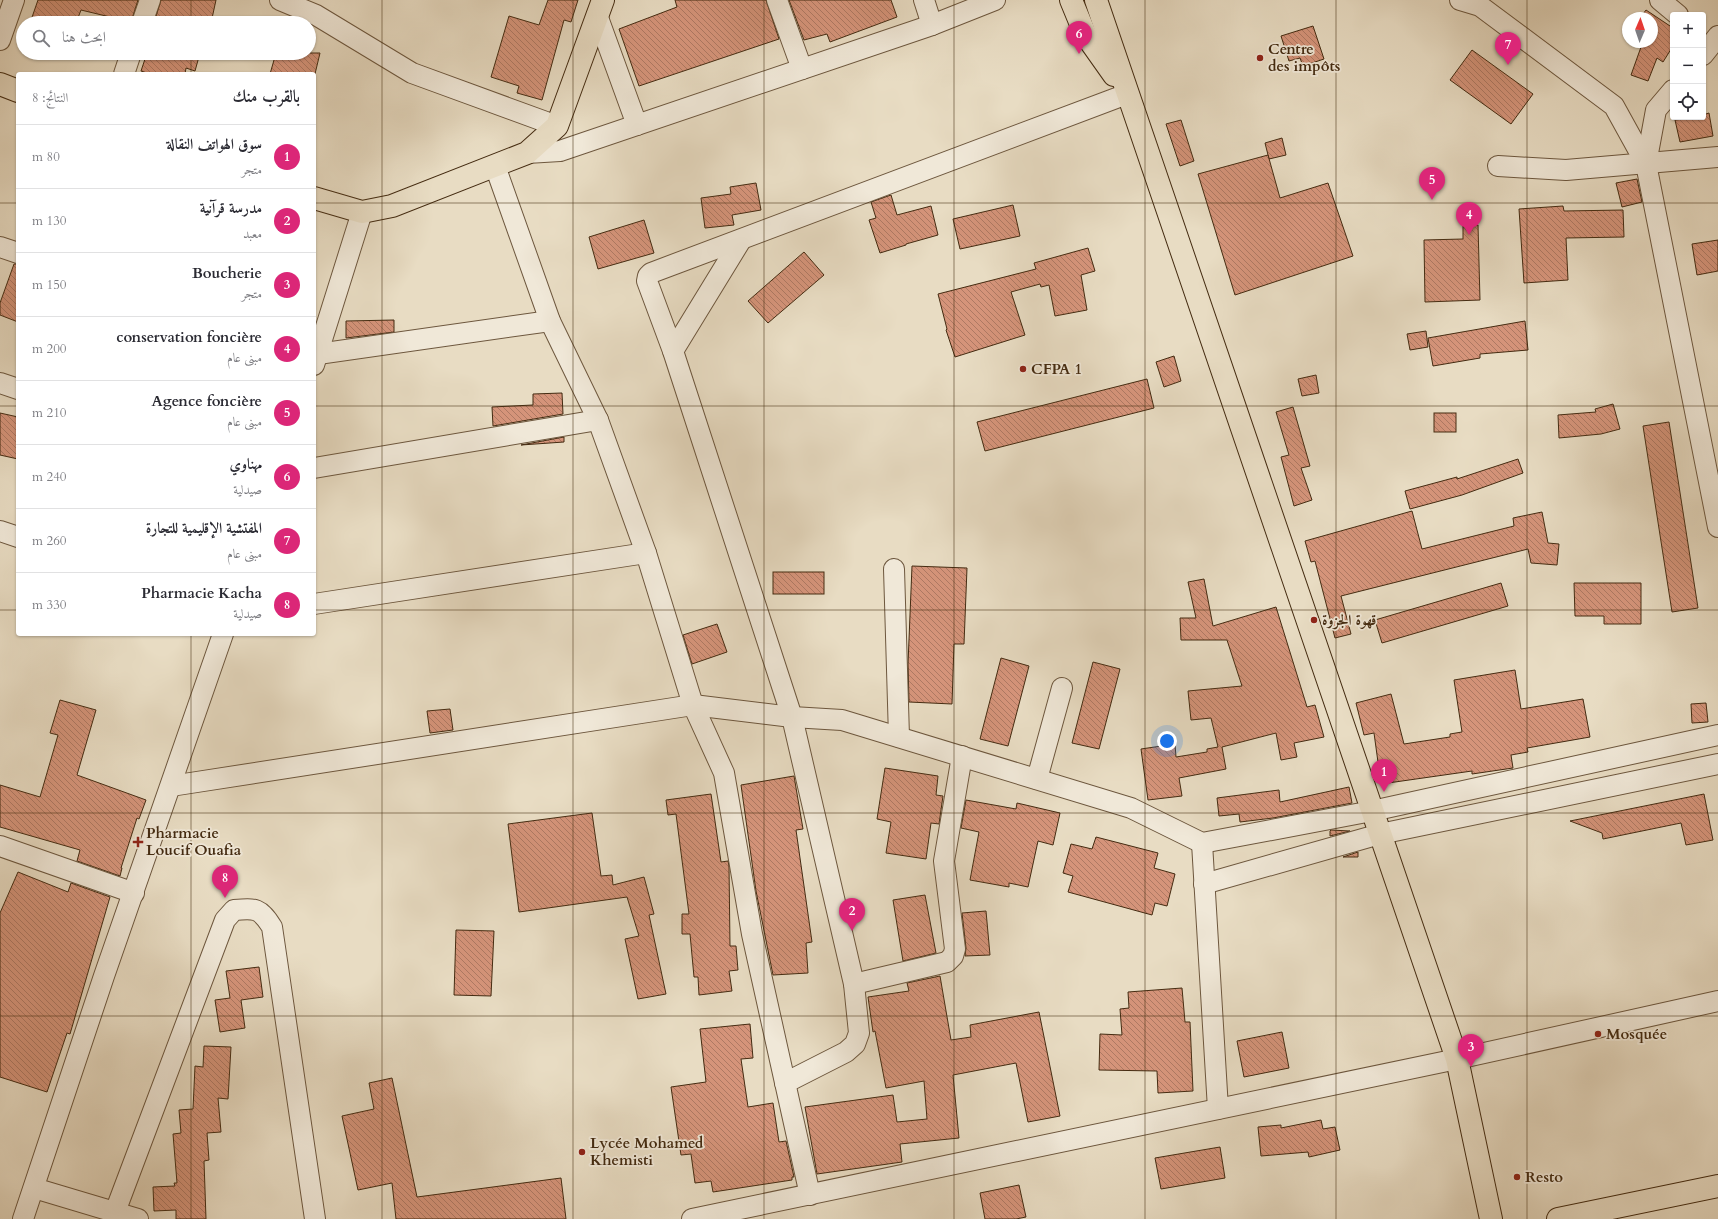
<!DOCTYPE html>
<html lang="ar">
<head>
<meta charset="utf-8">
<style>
  body { margin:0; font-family:Cardo,Amiri,serif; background:#f2f2f3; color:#2b2b33; direction:rtl }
  .controls { position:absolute; right:12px; top:12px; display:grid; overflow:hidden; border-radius:4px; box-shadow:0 1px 3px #0004 }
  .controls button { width:36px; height:36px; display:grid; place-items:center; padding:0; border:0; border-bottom:1px solid #e1e1e2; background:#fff; color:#2b2b33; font:20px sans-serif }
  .compass { position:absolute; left:1622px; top:12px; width:36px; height:36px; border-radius:50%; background:#fff; box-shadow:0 1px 3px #0004; rotate:2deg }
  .you { position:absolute; left:1167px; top:741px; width:14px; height:14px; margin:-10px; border:3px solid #fff; border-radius:50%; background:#1a73e8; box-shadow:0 0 0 6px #1a73e833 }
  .badge { display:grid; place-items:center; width:26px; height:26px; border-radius:50%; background:#db2777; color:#fff; font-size:13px; font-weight:700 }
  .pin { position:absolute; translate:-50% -33px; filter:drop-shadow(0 1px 2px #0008) }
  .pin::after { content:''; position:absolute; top:21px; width:14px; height:12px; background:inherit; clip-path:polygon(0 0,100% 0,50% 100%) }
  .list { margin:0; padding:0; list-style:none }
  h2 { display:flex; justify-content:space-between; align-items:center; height:52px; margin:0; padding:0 16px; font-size:17px }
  h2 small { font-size:13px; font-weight:400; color:#7c7c81 }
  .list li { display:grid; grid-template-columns:26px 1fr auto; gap:12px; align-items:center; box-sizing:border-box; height:64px; padding:0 16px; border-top:1px solid #e1e1e2 }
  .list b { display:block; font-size:15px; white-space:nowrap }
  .list p { margin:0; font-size:13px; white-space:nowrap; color:#7c7c81 }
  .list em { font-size:13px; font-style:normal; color:#7c7c81 }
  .icon { flex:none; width:22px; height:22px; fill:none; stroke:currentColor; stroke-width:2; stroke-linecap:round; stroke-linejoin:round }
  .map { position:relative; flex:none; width:1718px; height:1219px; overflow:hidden; direction:ltr }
  .search { position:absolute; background:#fff; box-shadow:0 1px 3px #0004; left:16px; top:16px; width:300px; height:44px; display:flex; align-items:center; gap:10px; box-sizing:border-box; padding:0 14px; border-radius:22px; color:#7c7c81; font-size:15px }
  .panel { position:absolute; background:#fff; box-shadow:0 1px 3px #0004; left:16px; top:72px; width:300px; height:564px; border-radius:4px; direction:rtl }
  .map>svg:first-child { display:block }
  .building { fill:url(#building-back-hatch); stroke:#442b11 }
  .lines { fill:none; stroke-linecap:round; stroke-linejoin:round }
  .street-casing { stroke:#6d573e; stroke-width:22 }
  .primary-casing { stroke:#442b11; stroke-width:24 }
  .street { stroke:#f0e8d8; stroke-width:20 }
  .primary { stroke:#e8dcc3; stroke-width:22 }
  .grid { fill:none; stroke:#442b11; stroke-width:1; stroke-opacity:0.55 }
  .poi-dot { fill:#8f2418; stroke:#f0e8d8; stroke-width:1.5 }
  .labels { text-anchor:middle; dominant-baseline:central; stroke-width:3.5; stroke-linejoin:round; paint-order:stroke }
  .poi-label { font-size:15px; font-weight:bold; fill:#442b11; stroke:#f0e8d8; text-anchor:start }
</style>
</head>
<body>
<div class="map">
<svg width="1718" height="1219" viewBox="0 0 1718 1219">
  <defs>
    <pattern id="building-back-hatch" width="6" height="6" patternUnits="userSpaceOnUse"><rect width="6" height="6" fill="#d5947a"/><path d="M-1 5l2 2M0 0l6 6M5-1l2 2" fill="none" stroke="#ae7963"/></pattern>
  </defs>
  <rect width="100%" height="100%" fill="#e8dcc3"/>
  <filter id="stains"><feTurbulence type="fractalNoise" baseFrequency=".005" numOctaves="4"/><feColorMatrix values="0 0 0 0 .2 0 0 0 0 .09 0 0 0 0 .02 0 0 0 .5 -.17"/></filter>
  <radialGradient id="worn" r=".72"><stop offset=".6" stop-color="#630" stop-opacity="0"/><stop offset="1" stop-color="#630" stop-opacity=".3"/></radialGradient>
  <!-- building -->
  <g class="building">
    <path d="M 38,0 L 138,0 L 131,22 L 81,10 L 76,23 L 30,23 Z"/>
    <path d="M 161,0 L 216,0 L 211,23 L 154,23 Z"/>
    <path d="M 548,0 L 578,0 L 571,22 L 564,20 L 542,100 L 517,93 L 519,86 L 491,77 L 509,16 L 539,25 Z"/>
    <path d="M 675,0 L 766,0 L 779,39 L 639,86 L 619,29 L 677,7 Z"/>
    <path d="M 789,0 L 891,0 L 897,17 L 830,42 L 827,34 L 804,40 Z"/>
    <path d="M 1646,10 L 1673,28 L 1673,46 L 1663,62 L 1657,58 L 1648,81 L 1631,75 L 1641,47 L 1633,42 L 1652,42 L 1652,18 L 1640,18 Z"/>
    <path d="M 1313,26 L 1324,59 L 1303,66 L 1300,58 L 1289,61 L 1281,36 Z"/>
    <path d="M 1472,50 L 1533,94 L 1511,124 L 1450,80 Z"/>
    <path d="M 147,53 L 200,53 L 195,71 L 186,68 L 185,74 L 150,74 L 141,71 Z"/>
    <path d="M 276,53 L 320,53 L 315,74 L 270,74 Z"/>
    <path d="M 1709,113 L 1713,136 L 1680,142 L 1675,120 L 1703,117 L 1703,115 Z"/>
    <path d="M 1181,120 L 1194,161 L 1180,166 L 1166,124 Z"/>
    <path d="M 1282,138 L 1286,155 L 1269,159 L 1265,143 Z"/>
    <path d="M 1268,155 L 1280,198 L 1328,183 L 1353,256 L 1235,295 L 1198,174 Z"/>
    <path d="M 1637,179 L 1642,202 L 1622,207 L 1616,183 Z"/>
    <path d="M 756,183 L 761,210 L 732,215 L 734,225 L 705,228 L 701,198 L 731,194 L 730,187 Z"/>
    <path d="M 891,195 L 897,215 L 931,206 L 938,235 L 906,244 L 906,245 L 880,253 L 869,220 L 876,218 L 871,202 Z"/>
    <path d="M 1013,205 L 1020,236 L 960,249 L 953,219 Z"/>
    <path d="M 1563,206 L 1564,211 L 1623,210 L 1624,237 L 1566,238 L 1568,280 L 1524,283 L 1519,209 Z"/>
    <path d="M 644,220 L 654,253 L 598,269 L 589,237 Z"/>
    <path d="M 1478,225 L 1480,300 L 1425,302 L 1424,240 L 1463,239 L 1463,226 Z"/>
    <path d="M 1718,240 L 1718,271 L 1697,275 L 1692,244 Z"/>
    <path d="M 1088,248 L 1095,271 L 1081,275 L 1087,310 L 1055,316 L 1049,285 L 1041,287 L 1040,284 L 1011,292 L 1025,335 L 955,357 L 946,330 L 947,329 L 938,294 L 1036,269 L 1034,263 Z"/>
    <path d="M 804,252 L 824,275 L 768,323 L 748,301 Z"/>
    <path d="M 14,264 L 18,264 L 18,322 L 0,315 L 0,303 Z"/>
    <path d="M 394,320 L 394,332 L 346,338 L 346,321 Z"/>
    <path d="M 1525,321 L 1528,350 L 1480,354 L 1480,358 L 1433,366 L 1428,338 Z"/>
    <path d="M 1426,331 L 1428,347 L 1410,350 L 1407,334 Z"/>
    <path d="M 1174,356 L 1181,381 L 1164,387 L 1156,362 Z"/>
    <path d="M 1316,375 L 1319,393 L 1302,396 L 1298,379 Z"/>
    <path d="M 1147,379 L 1154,408 L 985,451 L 977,422 Z"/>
    <path d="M 562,393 L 563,414 L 493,426 L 492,407 L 533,405 L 533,394 Z"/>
    <path d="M 1613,404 L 1620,429 L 1601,434 L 1559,438 L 1558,415 L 1596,412 L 1595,409 Z"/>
    <path d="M 1293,407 L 1310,466 L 1301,468 L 1312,500 L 1294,506 L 1281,457 L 1289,455 L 1276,412 Z"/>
    <path d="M 0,413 L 18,417 L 18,459 L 0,455 Z"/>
    <rect x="1434" y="413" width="22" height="19"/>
    <path d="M 1669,422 L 1698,608 L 1672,612 L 1643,426 Z"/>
    <path d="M 564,437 L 564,442 L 521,445 Z"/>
    <path d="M 1518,459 L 1523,473 L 1462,495 L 1410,509 L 1405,491 L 1457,477 L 1457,479 Z"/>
    <path d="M 1412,511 L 1422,549 L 1514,526 L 1513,518 L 1542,512 L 1548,543 L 1559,544 L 1557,565 L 1531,563 L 1528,549 L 1341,596 L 1351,634 L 1335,638 L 1315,561 L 1311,562 L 1305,541 Z"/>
    <path d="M 912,566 L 967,568 L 964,644 L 954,644 L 952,704 L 909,702 L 908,664 Z"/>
    <rect x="773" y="572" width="51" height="22"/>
    <path d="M 1204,579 L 1213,626 L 1276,607 L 1307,707 L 1315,705 L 1324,737 L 1294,743 L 1297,757 L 1281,760 L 1276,733 L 1222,747 L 1226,769 L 1179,778 L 1182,796 L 1148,800 L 1141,749 L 1175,744 L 1176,757 L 1207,752 L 1207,749 L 1218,747 L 1211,718 L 1191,720 L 1188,691 L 1242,686 L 1227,640 L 1181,640 L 1180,618 L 1196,618 L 1188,582 Z"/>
    <path d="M 1501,583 L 1508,606 L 1382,643 L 1375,620 Z"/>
    <path d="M 1574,583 L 1641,583 L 1641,624 L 1604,624 L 1604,616 L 1575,616 Z"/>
    <path d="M 717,624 L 727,652 L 692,664 L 683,635 Z"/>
    <path d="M 1001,658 L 1029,666 L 1008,746 L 980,739 Z"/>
    <path d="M 1093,662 L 1120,669 L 1099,749 L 1072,743 Z"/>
    <path d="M 1515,670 L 1521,709 L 1583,699 L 1590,737 L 1527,748 L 1528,752 L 1511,755 L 1513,768 L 1472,774 L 1472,771 L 1381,784 L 1374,733 L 1364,735 L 1356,703 L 1391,694 L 1404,744 L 1450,737 L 1450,734 L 1462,732 L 1454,680 Z"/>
    <path d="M 60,700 L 96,710 L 77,775 L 146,800 L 139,819 L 137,818 L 121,868 L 122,868 L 120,876 L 77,861 L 80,850 L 0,827 L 0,785 L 40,797 L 58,735 L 50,733 Z"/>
    <path d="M 1706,703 L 1708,722 L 1692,723 L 1691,704 Z"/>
    <path d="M 450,709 L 453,730 L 430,733 L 427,711 Z"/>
    <path d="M 885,768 L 938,776 L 936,795 L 943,796 L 939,824 L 931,823 L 926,859 L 886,853 L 891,822 L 877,819 Z"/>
    <path d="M 794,776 L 803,829 L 796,830 L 812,942 L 806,943 L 808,973 L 773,975 L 756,891 L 741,785 Z"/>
    <path d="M 1349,787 L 1352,803 L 1273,818 L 1240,822 L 1239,814 L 1219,816 L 1217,798 L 1279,790 L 1280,802 Z"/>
    <path d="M 711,794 L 721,862 L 728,861 L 729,866 L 730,946 L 736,946 L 738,970 L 729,971 L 732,991 L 699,995 L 698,977 L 694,977 L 690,934 L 682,934 L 682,914 L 689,914 L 676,814 L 668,815 L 666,800 Z"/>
    <path d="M 1704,794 L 1713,840 L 1686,845 L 1681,823 L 1603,839 L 1602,833 L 1570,821 Z"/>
    <path d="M 966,800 L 1016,809 L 1017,803 L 1060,813 L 1053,845 L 1038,841 L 1028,887 L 1009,883 L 1009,887 L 970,880 L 979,832 L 961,828 Z"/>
    <path d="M 592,813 L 601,876 L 612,875 L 613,885 L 644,877 L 654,914 L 649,915 L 666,994 L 638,999 L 625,939 L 639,936 L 627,897 L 519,912 L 508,824 Z"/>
    <path d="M 1331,830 L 1350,831 L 1330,836 L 1330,831 Z"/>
    <path d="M 1096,837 L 1158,853 L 1154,868 L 1175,874 L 1167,906 L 1155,903 L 1152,915 L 1068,892 L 1073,876 L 1063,873 L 1071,844 L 1092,849 Z"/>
    <path d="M 1358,852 L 1358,857 L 1343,857 Z"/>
    <path d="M 18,872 L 68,892 L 71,883 L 110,897 L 70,1034 L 67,1033 L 47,1092 L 0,1077 L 0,913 Z"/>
    <path d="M 925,895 L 936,953 L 903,961 L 893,900 Z"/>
    <path d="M 986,911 L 990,955 L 965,956 L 966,948 L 962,913 Z"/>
    <path d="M 456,930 L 494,931 L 491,996 L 454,995 Z"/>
    <path d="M 259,967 L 263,997 L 241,1000 L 245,1028 L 220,1032 L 215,1000 L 230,998 L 226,971 Z"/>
    <path d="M 940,976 L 951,1040 L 971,1037 L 970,1025 L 1039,1012 L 1060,1116 L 1028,1122 L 1016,1063 L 953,1075 L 959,1138 L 900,1144 L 902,1162 L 817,1174 L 805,1107 L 893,1095 L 897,1122 L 927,1119 L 924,1081 L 886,1088 L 875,1031 L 873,1032 L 868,997 L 909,991 L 907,983 Z"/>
    <path d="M 1182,988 L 1185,1022 L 1190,1022 L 1193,1091 L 1158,1093 L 1157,1071 L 1099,1070 L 1100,1034 L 1122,1035 L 1120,1009 L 1129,1008 L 1128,992 Z"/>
    <path d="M 750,1024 L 753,1058 L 741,1059 L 748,1107 L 773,1103 L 779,1142 L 786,1141 L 794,1177 L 792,1177 L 792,1180 L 713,1192 L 711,1181 L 695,1183 L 691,1154 L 681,1155 L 671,1087 L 706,1082 L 700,1029 Z"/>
    <path d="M 1282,1032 L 1289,1068 L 1244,1077 L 1237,1041 Z"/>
    <path d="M 204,1046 L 231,1047 L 228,1099 L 218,1098 L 221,1132 L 207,1133 L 209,1160 L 204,1161 L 206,1219 L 176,1219 L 176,1210 L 154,1211 L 153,1187 L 175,1186 L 174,1183 L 177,1183 L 173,1134 L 181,1133 L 179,1110 L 193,1109 L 195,1066 L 203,1067 Z"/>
    <path d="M 392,1078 L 417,1197 L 561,1178 L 566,1219 L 396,1219 L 392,1183 L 358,1190 L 342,1116 L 374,1109 L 369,1083 Z"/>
    <path d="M 1321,1120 L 1323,1129 L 1335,1127 L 1340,1150 L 1309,1157 L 1308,1152 L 1261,1156 L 1258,1127 L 1281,1125 L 1281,1128 Z"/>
    <path d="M 1220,1147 L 1225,1178 L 1161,1189 L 1155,1158 Z"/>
    <path d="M 1019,1185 L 1026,1217 L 1016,1219 L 985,1219 L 980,1193 Z"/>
  </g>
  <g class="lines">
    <defs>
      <g id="street">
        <path d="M 280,0 L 316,15 L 412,73 L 557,126"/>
        <path d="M 777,0 L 802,69"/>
        <path d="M 924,0 L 932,25"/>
        <path d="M 1460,0 L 1480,6 L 1614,106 L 1646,164 L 1718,527"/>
        <path d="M 1660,0 L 1678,15"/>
        <path d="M 597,15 L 637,125"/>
        <path d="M 142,23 L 150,0"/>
        <path d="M 0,40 L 14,0"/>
        <path d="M 1703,55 L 1718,36"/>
        <path d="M 124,74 L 131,53"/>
        <path d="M 527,153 L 560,151 L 932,25 L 995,0"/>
        <path d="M 1646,164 L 1656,110 L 1673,90"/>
        <path d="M 495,166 L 550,321 L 598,420 L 646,553 L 693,705 L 724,773 L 752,934 L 810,1195"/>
        <path d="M 1498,166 L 1566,170 L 1718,157"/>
        <path d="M 0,247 L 18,253"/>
        <path d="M 673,351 L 741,240"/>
        <path d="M 314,353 L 318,354 L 550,321"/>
        <path d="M 314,365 L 362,212"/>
        <path d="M 0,383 L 18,389"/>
        <path d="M 314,468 L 598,420"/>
        <path d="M 0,531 L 18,537"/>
        <path d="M 894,569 L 899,737"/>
        <path d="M 314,604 L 646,553"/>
        <path d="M 1037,779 L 1062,688"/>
        <path d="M 171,786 L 693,705 L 792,717 L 842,720 L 1131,808 L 1202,843 L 1372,811 L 1718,735"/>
        <path d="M 1202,843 L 1218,1109"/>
        <path d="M 0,846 L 134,893"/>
        <path d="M 1204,884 L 1380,834 L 1718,764"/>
        <path d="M 854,984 L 947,962 L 953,956 L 955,949 L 944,861 L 962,756"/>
        <path d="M 785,1083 L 846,1052 L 855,1044 L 859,1033 L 854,984 L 792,717 L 673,351 L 647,281 L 648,276 L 651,273 L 1127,94"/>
        <path d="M 34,1188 L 138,1219"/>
        <path d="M 115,1212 L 225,920 L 234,910 C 256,908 260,908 272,927 L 315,1219"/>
        <path d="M 23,1219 L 104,976 L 223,634"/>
        <path d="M 692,1219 L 1457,1059 L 1718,1001"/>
      </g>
      <g id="primary">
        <path d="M 1071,0 L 1085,34 L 1114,75"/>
        <path d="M 1096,0 L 1457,1059 L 1491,1219"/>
        <path d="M 0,84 L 18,91"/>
        <path d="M 314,198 L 362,212 L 392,206 L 527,153 L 557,126 L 603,0"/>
        <path d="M 1558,1219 L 1718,1186"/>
      </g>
    </defs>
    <!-- street casing -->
    <use href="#street" class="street-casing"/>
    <!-- primary casing -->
    <use href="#primary" class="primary-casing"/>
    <!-- street -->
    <use href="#street" class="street"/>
    <!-- primary -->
    <use href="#primary" class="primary"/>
  </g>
  <!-- grid -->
  <path class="grid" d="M 191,0 L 191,23M 382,0 L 382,1219M 573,0 L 573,1219M 764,0 L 764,1219M 954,0 L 954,1219M 1145,0 L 1145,1219M 1336,0 L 1336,1219M 1527,0 L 1527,1219M 191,53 L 191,74M 0,203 L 18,203M 314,203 L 1718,203M 0,406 L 18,406M 314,406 L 1718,406M 0,610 L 18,610M 314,610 L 1718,610M 191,634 L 191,1219M 0,813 L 1718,813M 0,1016 L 1718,1016"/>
  <!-- markers -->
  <g class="poi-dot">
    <circle cx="1260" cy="58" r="4"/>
    <circle cx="1023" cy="369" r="4"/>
    <circle cx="1314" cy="620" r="4"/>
    <path d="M136 836h4v4h4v4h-4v4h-4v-4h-4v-4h4z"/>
    <circle cx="1598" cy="1034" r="4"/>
    <circle cx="582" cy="1152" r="4"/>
    <circle cx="1517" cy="1177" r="4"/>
  </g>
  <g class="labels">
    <!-- poi labels -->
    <g class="poi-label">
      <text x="1268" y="49">Centre<tspan x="1268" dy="17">des impôts</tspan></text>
      <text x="1031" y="369">CFPA 1</text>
      <text x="1322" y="620">قهوة الجزوة</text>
      <text x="146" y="833">Pharmacie<tspan x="146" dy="17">Loucif Ouafia</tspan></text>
      <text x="1606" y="1034">Mosquée</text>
      <text x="590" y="1143">Lycée Mohamed<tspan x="590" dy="17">Khemisti</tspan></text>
      <text x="1525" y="1177">Resto</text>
    </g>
  </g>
  <rect width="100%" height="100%" filter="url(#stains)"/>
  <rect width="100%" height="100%" fill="url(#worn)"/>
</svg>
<div class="controls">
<button>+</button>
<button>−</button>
<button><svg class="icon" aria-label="locate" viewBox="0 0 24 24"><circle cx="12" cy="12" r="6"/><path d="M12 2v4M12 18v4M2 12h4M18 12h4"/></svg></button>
</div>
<svg class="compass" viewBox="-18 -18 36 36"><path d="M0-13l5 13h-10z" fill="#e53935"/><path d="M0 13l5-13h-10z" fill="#7c7c81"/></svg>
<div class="you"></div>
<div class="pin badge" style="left:1384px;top:792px">1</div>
<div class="pin badge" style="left:852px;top:931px">2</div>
<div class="pin badge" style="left:1471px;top:1067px">3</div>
<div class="pin badge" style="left:1469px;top:235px">4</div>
<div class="pin badge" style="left:1432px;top:200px">5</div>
<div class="pin badge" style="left:1079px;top:54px">6</div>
<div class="pin badge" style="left:1508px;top:65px">7</div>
<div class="pin badge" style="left:225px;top:898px">8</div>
<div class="search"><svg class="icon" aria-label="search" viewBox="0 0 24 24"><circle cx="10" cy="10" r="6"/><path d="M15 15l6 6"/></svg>ابحث هنا</div>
<section class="panel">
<h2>بالقرب منك<small>النتائج: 8</small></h2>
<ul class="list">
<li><span class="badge">1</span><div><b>سوق الهواتف النقالة</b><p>متجر</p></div><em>80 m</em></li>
<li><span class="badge">2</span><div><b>مدرسة قرآنية</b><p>معبد</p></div><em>130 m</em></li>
<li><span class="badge">3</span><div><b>Boucherie</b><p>متجر</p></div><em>150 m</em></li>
<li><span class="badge">4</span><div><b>conservation foncière</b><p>مبنى عام</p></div><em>200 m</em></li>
<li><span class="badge">5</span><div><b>Agence foncière</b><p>مبنى عام</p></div><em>210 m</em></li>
<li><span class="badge">6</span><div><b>مهناوي</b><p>صيدلية</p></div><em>240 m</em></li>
<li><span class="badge">7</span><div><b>المفتشية الإقليمية للتجارة</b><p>مبنى عام</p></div><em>260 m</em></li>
<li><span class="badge">8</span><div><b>Pharmacie Kacha</b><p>صيدلية</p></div><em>330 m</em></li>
</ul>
</section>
</div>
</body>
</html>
